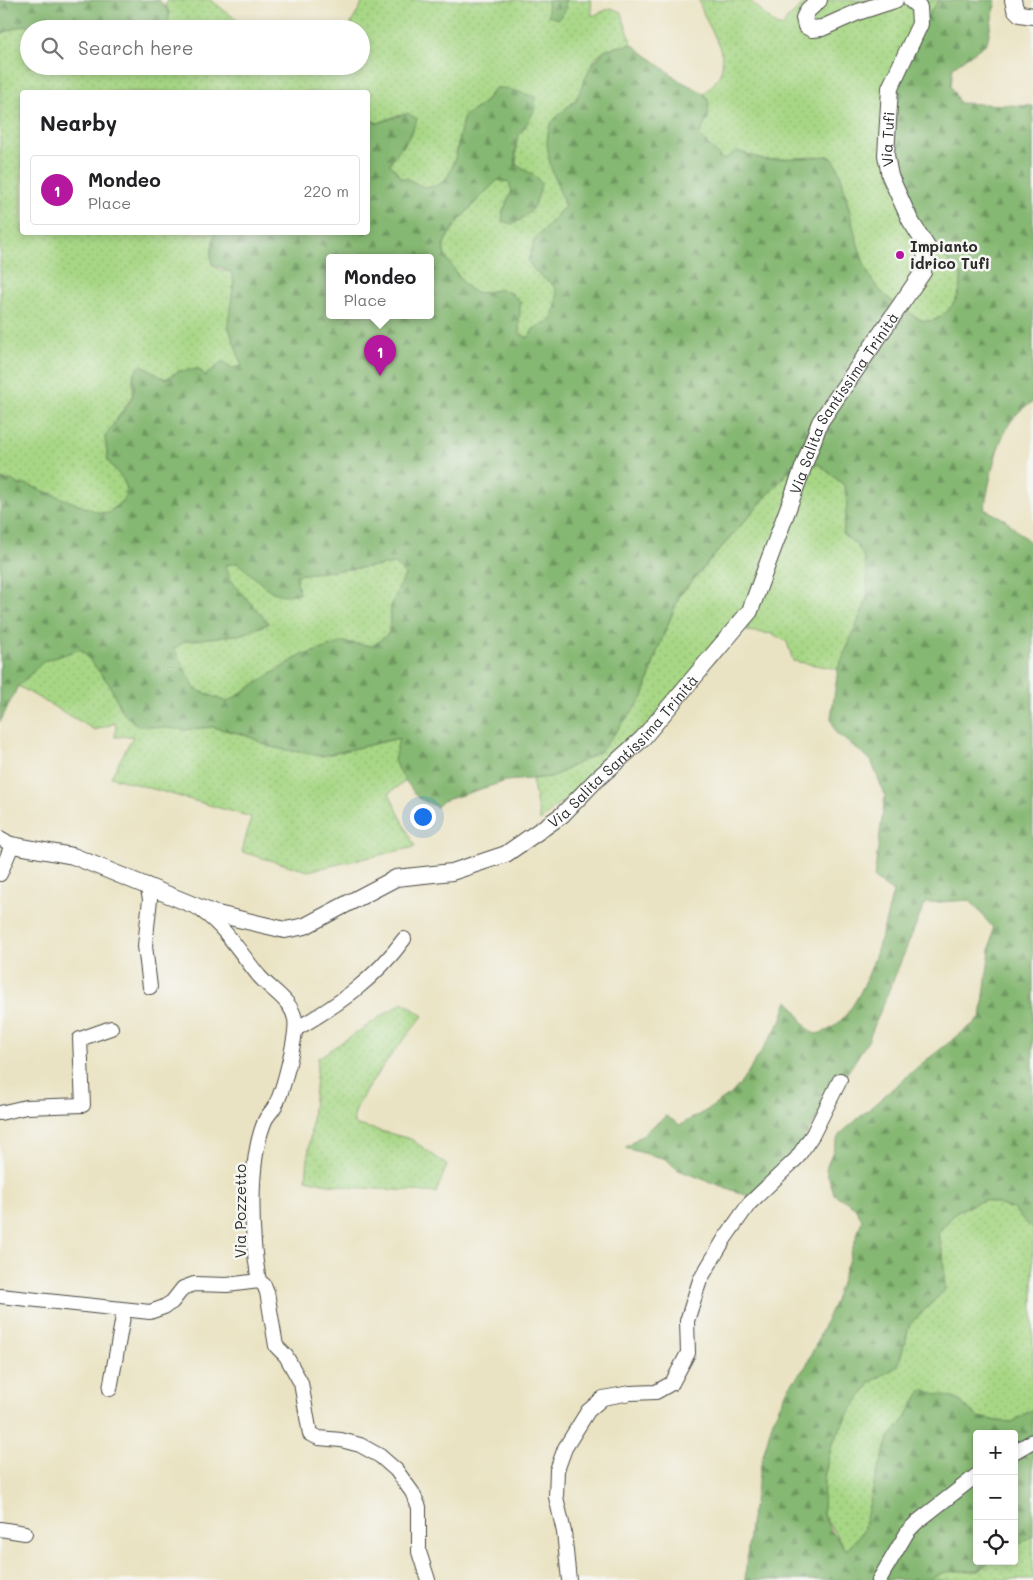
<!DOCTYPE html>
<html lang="en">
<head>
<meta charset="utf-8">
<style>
  body { margin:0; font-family:Mali,sans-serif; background:#f6f6f6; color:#202124 }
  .controls { position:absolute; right:15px; bottom:15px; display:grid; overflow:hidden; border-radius:5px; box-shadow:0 2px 8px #0003 }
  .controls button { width:45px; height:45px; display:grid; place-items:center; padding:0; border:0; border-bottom:1px solid #e0e0e0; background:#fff; color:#202124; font:25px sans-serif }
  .you { position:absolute; left:422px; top:816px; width:18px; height:18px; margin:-12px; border:4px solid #fff; border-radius:50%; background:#1a73e8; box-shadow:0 0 0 8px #1a73e833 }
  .badge { display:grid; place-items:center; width:32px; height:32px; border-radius:50%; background:#b5179e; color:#fff; font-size:16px; font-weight:700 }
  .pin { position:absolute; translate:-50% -41px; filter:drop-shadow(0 1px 2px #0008) }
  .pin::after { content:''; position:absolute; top:26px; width:18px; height:15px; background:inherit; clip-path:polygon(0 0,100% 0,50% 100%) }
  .popup { position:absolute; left:326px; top:254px; width:108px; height:65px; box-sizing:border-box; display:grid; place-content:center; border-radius:5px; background:#fff; filter:drop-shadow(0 1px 4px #0005); font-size:16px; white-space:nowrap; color:#757577 }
  .popup b { font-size:19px; color:#202124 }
  .popup::after { content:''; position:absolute; left:50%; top:100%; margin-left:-10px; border:10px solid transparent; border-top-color:#fff }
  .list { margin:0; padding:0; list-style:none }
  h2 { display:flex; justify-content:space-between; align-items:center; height:65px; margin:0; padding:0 20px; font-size:21px }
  h2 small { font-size:16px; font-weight:400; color:#757577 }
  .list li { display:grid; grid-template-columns:32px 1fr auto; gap:15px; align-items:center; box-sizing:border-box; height:70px; margin:0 10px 10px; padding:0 10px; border:1px solid #e0e0e0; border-radius:5px }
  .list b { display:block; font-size:19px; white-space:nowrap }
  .list p { margin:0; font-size:16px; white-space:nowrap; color:#757577 }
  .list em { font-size:16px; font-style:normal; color:#757577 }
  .icon { flex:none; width:28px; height:28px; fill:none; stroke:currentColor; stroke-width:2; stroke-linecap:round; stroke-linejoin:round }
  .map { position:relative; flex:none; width:1033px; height:1580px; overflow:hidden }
  .search { position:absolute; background:#fff; box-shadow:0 2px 8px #0003; left:20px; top:20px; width:350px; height:55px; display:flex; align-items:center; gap:12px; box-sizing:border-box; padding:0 18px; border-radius:28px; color:#757577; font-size:19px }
  .panel { position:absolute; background:#fff; box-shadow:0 2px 8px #0003; left:20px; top:90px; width:350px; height:145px; border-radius:5px }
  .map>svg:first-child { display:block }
  .grass { fill:url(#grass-dots); stroke:#698158 }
  .forest { fill:url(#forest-firs); stroke:#58724e; fill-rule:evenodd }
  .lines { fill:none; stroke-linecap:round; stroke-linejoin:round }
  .minor-casing { stroke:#484742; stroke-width:16 }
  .tertiary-casing { stroke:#484742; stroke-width:18 }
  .minor { stroke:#fff; stroke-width:14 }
  .tertiary { stroke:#fff; stroke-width:16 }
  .poi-dot { fill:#b5179e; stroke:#f6f6f2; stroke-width:2 }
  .labels { text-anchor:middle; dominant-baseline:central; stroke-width:5; stroke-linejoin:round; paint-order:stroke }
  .street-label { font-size:15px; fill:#2b2b2b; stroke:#f6f6f2 }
  .poi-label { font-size:15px; font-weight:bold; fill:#2b2b2b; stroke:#f6f6f2; text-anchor:start }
</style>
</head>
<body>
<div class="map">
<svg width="1033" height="1580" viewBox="0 0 1033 1580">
  <defs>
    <pattern id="grass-dots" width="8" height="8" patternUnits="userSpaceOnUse" patternTransform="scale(1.25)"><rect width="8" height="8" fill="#a7d785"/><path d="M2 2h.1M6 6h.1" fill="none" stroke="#90b973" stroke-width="1.8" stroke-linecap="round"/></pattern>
    <pattern id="forest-firs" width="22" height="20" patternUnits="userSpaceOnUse" patternTransform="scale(1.25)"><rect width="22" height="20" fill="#85b872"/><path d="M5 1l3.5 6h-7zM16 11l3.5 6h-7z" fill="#6d965e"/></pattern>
  </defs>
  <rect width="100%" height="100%" fill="#f6f6f2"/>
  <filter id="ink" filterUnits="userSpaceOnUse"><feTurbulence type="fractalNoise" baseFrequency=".02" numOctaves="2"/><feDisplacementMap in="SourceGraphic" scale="10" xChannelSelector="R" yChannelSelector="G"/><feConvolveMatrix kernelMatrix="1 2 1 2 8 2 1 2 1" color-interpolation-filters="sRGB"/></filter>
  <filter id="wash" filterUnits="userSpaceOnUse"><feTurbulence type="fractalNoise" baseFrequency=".0096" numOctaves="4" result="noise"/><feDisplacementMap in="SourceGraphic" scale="20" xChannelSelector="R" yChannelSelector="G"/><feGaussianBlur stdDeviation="1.12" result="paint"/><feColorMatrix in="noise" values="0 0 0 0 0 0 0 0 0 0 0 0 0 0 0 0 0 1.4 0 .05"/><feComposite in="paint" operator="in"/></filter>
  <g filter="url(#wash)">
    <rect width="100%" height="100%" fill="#eae3c3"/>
    <!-- grass -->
    <g class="grass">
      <path d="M 169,0 L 211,0 L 238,21 L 264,26 L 266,29 L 168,29 L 169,12 L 165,5 Z"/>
      <path d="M 364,0 L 548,0 L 547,6 L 565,11 L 565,0 L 591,0 L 592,16 L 611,8 L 621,12 L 632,44 C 624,46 613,46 605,50 C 586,60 586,96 566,108 L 562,196 L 565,206 L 535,239 L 541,276 C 559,285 562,302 552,319 C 550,323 533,334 528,338 L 519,333 L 520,302 C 499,277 490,300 471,290 C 465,286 458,276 454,269 C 449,262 442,255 444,245 C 446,231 486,191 498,180 L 509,182 L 512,191 L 503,211 L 534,175 L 516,165 L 516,144 L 519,134 L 526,126 L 524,94 C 513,92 506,87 495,88 L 482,105 L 464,116 C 457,136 458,186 430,188 C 419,188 413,179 402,178 L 390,164 L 394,154 L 403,147 L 414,129 L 398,115 L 378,123 L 368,120 L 368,92 L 22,92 L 22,232 L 215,233 L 211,254 L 212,264 L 220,270 L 231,272 L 234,282 L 228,325 L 242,366 L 232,368 L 223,361 L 205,376 L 199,369 L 179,371 L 166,379 C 156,376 151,368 141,365 L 133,375 L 133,395 L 105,437 L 108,461 L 124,480 L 127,489 L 123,500 L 108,513 L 89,511 L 53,494 L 2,479 L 0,481 L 0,34 C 14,29 32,21 48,23 C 57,24 66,28 76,29 L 29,29 L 29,66 L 298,66 L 303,72 L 309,66 L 361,66 L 361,29 L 348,29 Z"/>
      <path d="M 699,0 L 749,0 L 776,25 L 783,27 L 787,19 L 809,0 L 939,0 L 916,32 L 923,233 L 961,274 C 962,291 956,304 943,315 C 931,325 920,321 909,313 C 895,304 881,294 872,280 C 859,262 848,201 841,177 L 835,161 L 829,156 L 766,160 L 737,151 L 723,161 L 699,135 C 707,120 713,109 704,93 C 744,61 707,35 699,0 Z"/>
      <path d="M 107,21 L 116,29 L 78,29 Z"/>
      <path d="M 818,464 L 845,486 L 847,505 L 843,534 C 847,538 854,541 858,546 C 886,583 853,634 838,669 L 793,661 L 787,642 L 773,634 L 747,631 L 749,624 L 668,709 L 540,821 L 532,779 L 552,777 L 601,751 L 643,697 L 658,649 L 680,595 L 788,472 Z"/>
      <path d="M 237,563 L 249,570 L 264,585 L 299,593 L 295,575 L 396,564 L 405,575 L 391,606 L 389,633 L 373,646 L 343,642 L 298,657 L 227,702 L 195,690 L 174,648 L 186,641 L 243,634 L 268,624 L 233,584 L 225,565 Z"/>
      <path d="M 81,649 L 109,684 L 123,713 L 184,730 L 212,727 L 246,735 L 270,747 L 322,756 L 400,738 L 398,770 L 406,781 L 389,793 L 415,847 L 308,871 L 242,852 L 251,817 L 111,777 L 133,736 L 115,737 L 116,723 L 95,730 L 18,686 L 44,661 Z"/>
      <path d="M 403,1002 L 423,1016 C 408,1035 348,1103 354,1124 L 411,1139 L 447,1165 L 436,1193 C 392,1188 349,1191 306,1179 L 318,1058 Z"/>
      <path d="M 984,1200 L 1013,1209 L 1033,1230 L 1033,1409 L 1012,1422 L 998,1421 L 978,1417 L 957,1399 L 922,1391 L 902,1423 L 890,1436 L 876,1477 L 863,1531 L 847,1551 L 823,1515 L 824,1477 L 832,1444 L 848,1414 L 871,1382 L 898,1366 L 910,1324 L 945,1290 L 943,1254 L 938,1233 L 957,1211 Z"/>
      <path d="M 1033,1536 L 1033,1580 L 930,1580 C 943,1568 962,1571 979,1571 L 990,1561 L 1014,1561 L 1014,1547 Z"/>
    </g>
    <!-- forest -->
    <g class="forest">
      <path d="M 0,0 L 159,0 L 169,12 L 168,29 L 116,29 L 107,21 L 78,29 L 64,28 L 47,22 L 20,26 L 0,34 Z"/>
      <path d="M 548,0 L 565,0 L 565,11 L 558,19 L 548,16 Z"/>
      <path d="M 939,0 L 996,0 L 987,43 L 953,67 L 951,86 L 959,103 L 1033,106 L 1033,402 C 997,419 992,474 984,509 L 1004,519 L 1033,545 L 1033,1230 L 1013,1209 L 984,1200 L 957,1211 L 938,1233 L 943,1254 L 945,1290 L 910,1324 L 898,1366 L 871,1382 L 848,1414 L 832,1444 L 824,1477 L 823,1515 L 831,1531 L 847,1550 L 863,1531 L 876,1477 L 890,1436 L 902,1423 L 922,1390 L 957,1399 L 978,1417 L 998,1421 L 1012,1422 L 1033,1409 L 1033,1536 L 1014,1547 L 1014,1434 L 977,1434 L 977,1561 L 990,1561 L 979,1571 C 962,1571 943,1569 930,1580 L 745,1580 L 750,1524 L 762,1459 L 773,1420 L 788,1388 L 806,1366 L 835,1301 L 862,1220 L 855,1207 L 834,1194 L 826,1169 L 839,1135 L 920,1065 L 981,1018 L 993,928 L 970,900 L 925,903 L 868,1041 L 793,1155 L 751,1197 L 678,1170 L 666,1159 L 625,1148 L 666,1116 L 680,1125 L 709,1109 L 731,1094 L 741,1083 L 781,1021 L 788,1001 C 799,1010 801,1027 815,1034 C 862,1029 883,931 893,892 L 874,878 L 885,796 L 871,760 L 836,733 L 831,718 L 838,669 L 868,597 L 866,566 L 863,556 L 857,545 L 843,534 L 847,505 L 845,486 L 819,464 L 788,472 L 680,594 L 658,649 L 643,697 L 601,751 L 552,777 L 506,781 L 443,801 L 437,807 L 418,798 L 398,770 L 394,760 L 399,738 L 322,756 L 270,747 L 246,735 L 212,727 L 184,730 L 137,725 L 123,713 L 109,684 L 81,649 L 44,661 L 18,686 L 0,722 L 0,481 L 12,480 L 19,486 L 26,484 L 100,513 L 108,513 L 123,500 L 127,489 L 124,481 L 108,461 L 105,437 C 112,424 130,406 133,394 C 137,380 128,377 141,365 C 151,368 156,376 166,379 L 179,371 L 199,369 L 205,376 L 223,361 L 232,368 L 242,366 L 228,325 L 234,282 L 231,272 L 212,264 L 211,254 L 215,233 L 368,232 L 368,119 L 378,123 L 408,113 L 417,119 C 414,128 408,140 402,147 C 397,154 393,156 390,164 L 402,178 C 413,179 419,188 430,187 C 458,186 457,136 464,116 L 482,105 L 495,88 C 506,87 523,93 535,97 C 537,113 528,121 520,133 C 515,143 515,155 516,165 L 534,175 L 541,183 C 539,202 530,217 512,224 L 502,221 L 503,211 L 512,191 L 509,182 L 498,180 C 486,191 446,231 444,245 C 442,255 449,262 454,269 C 457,276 465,286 471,290 C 490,300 499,277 520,302 L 519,333 L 528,338 L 533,329 L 552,320 C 567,273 545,291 528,261 L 535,239 L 565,206 L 550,165 L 547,143 L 548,133 L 551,123 L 566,108 L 575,102 L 589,70 L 604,50 L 632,44 L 680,81 L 704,93 L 709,103 L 708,118 L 699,135 L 723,160 L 737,151 L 766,160 L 829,156 L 835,161 L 841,177 C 848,201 859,262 872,280 C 881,294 895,304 909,313 C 920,321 931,325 943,315 C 956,304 962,291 961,275 L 923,233 L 890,176 L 883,109 L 916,32 ZM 330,257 L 430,257 L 430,315 L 330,315 ZM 237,563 C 251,572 263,590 279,594 C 285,596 293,594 299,594 L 296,575 L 396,564 L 405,575 L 391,606 L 389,633 L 373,646 L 343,642 L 298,657 L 227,702 L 195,689 L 174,648 L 186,641 L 243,634 L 269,623 L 233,584 L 225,565 Z"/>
    </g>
  </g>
  <g filter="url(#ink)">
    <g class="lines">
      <defs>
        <g id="minor">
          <path d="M 0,838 L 12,845 L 0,874"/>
          <path d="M 147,885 L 150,899 L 145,946 L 150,987"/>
          <path d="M 202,911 C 226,928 241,954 259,976 C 271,990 291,1000 295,1019 C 298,1033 283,1091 276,1104 C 273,1111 266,1116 264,1123 C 248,1163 251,1239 259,1281"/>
          <path d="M 296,1029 C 338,1005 375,979 404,939"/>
          <path d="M 0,1113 L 26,1107 L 83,1105 L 80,1039 L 111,1028"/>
          <path d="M 0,1296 L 150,1312 L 164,1307 L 172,1302 L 183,1288 L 194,1284 L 227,1285 L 259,1281 L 264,1285 L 267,1292 L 276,1346 L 286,1356 L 301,1383 L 310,1434 L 319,1438 L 341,1440 L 360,1445 L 380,1456 L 396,1470 L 412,1492 L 419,1507 L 419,1552 L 428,1580"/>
          <path d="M 110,1389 L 124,1311"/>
          <path d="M 1014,1452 L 1033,1441"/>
          <path d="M 0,1529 L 25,1533"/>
          <path d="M 569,1580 L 564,1532 L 556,1497 L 557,1470 L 565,1448 L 588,1411 L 603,1398 L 630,1393 L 656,1392 L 672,1383 L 688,1353 L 687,1321 L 700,1280 L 725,1238 L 749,1204 L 797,1158 L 813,1134 L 840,1080"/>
          <path d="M 879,1580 L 908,1531 L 917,1522 L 977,1475"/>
        </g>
        <g id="tertiary">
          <path d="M 819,0 L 808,10 L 804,18 L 806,26 L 812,29 L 822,28 L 858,12 L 895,0"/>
          <path d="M 1013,0 L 1015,9 L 1020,14 L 1033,16"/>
          <path id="s1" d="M 12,845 L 73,856 L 213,913 L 285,930 L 305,926 L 396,878 L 452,872 L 506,854 L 562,815 L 596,780 L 642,739 L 750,611 L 820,422 L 923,272 L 927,247 L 910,220 L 890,176 L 886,155 L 890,88 L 920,24 L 919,7 L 911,0"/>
        </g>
      </defs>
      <!-- minor casing -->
      <use href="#minor" class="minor-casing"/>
      <!-- tertiary casing -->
      <use href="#tertiary" class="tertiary-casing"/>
      <!-- minor -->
      <use href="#minor" class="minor"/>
      <!-- tertiary -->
      <use href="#tertiary" class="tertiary"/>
    </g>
  </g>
  <!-- markers -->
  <circle class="poi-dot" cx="900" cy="255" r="5"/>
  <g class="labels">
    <!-- street labels -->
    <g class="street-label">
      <text stroke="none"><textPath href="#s1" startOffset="1396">Via Tufi</textPath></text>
      <text stroke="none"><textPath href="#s1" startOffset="1099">Via Salita Santissima Trinità</textPath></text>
      <text stroke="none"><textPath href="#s1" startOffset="680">Via Salita Santissima Trinità</textPath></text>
      <text transform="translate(240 1211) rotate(-90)">Via Pozzetto</text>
    </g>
    <!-- poi labels -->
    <g class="poi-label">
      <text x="910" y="246">Impianto<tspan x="910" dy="17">idrico Tufi</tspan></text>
    </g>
  </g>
</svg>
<div class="controls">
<button>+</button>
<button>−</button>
<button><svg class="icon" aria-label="locate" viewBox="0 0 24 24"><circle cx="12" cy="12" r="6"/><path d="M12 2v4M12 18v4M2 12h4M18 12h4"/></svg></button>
</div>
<div class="you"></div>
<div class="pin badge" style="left:380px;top:376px">1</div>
<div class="popup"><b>Mondeo</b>Place</div>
<div class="search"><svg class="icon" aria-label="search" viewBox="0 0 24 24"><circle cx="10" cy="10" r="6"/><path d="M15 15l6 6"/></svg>Search here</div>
<section class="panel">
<h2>Nearby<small></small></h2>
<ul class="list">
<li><span class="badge">1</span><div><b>Mondeo</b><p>Place</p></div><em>220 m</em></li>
</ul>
</section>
</div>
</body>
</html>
